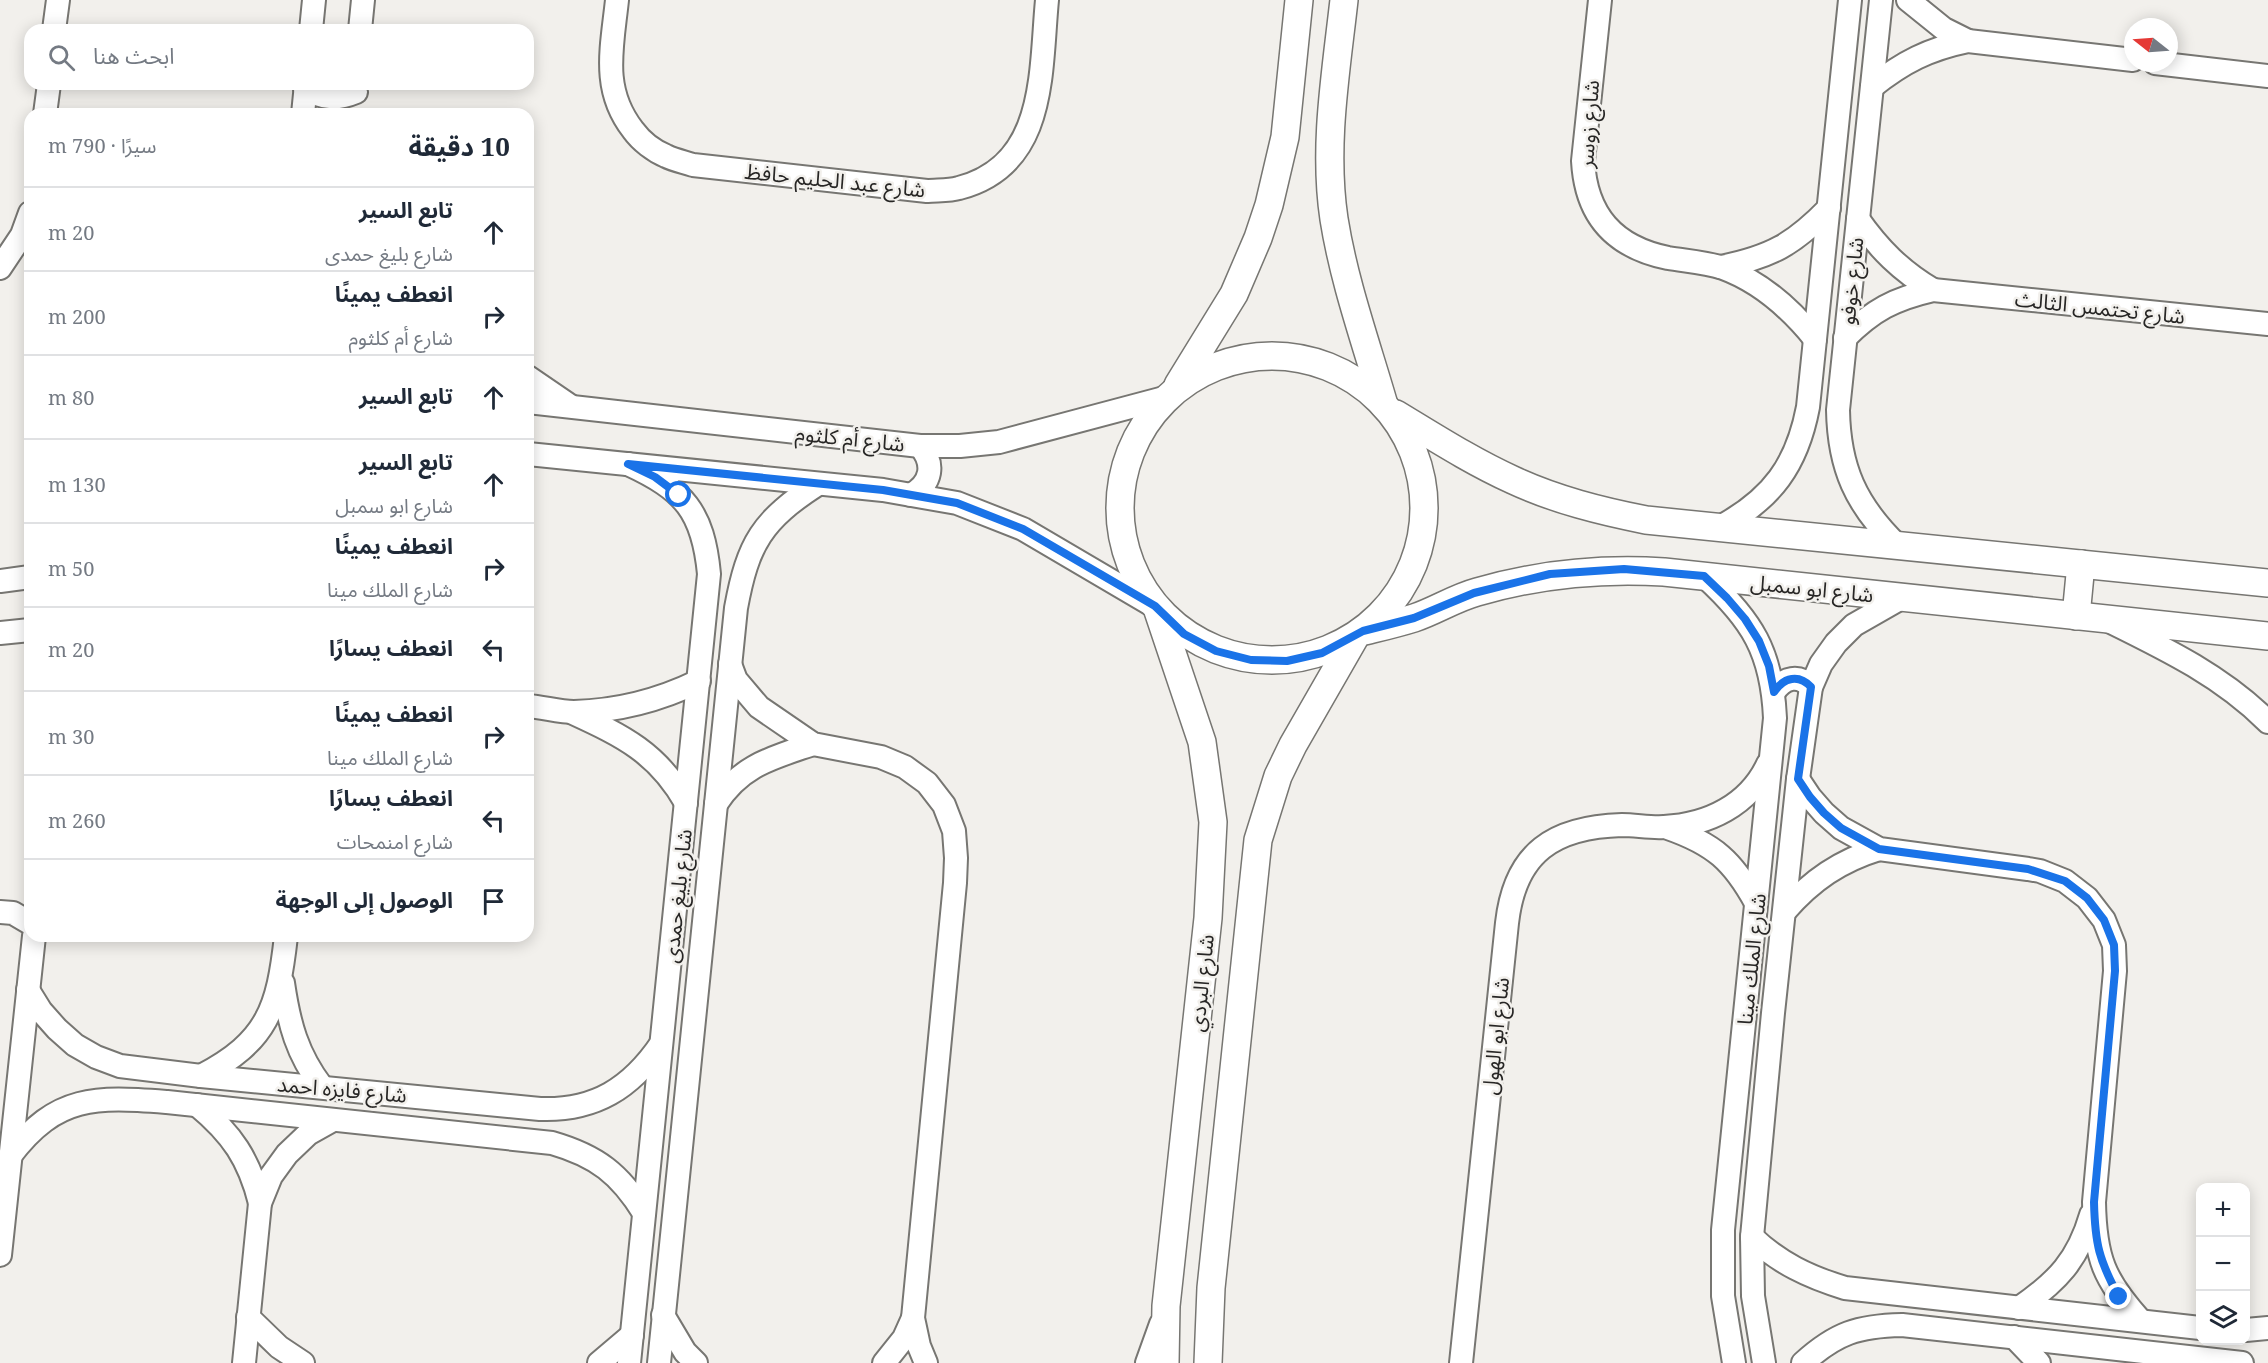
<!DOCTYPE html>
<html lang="ar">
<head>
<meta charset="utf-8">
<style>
  body { margin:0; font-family:"Noto Serif","Noto Sans Arabic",serif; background:#f2f2f3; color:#1f2937; direction:rtl }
  .controls { position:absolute; right:18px; bottom:18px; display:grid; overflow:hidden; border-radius:12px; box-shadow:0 3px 15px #0003 }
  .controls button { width:54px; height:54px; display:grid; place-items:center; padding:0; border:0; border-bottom:2px solid #e0e1e3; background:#fff; color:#1f2937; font:30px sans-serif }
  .compass { position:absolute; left:2124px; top:18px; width:54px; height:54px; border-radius:50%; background:#fff; box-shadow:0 3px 15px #0003; rotate:287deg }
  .stop { position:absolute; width:18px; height:18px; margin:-14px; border:4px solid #1a73e8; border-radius:50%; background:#fff }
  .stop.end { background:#1a73e8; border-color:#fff; box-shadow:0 2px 6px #0008 }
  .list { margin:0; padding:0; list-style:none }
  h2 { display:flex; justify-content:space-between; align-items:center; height:78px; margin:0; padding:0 24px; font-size:26px }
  h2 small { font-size:20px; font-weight:400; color:#747a83 }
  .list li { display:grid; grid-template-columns:39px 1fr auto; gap:18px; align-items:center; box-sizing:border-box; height:84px; padding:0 24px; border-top:2px solid #e0e1e3 }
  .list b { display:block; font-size:22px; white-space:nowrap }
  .list p { margin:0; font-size:20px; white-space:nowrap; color:#747a83 }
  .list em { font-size:20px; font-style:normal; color:#747a83 }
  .icon { flex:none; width:33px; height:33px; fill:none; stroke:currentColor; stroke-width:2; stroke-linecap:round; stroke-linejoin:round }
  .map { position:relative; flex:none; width:2268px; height:1363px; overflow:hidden; direction:ltr }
  .search { position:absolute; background:#fff; box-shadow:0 3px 15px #0003; left:24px; top:24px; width:510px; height:66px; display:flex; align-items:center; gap:15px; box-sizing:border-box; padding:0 21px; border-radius:18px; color:#747a83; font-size:22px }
  .panel { position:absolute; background:#fff; box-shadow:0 3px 15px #0003; left:24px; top:108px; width:510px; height:834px; border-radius:18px; direction:rtl }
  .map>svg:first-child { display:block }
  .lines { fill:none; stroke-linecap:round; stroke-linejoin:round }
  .minor-casing { stroke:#777672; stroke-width:26 }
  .tertiary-casing { stroke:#777672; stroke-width:30 }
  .minor { stroke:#fff; stroke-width:22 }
  .tertiary { stroke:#fff; stroke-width:27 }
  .route { stroke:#1a73e8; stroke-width:8 }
  .labels { text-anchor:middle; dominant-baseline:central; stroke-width:5; stroke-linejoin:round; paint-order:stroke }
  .street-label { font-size:21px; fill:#272625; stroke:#f2f0ec }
</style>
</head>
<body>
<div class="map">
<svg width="2268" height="1363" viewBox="0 0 2268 1363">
  <rect width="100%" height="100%" fill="#f2f0ec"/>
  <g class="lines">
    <defs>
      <g id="minor">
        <path d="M 617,0 C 612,48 601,89 633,130 C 641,141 654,151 666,156 C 674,160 684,162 693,165 L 927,191 C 937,190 949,191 959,188 C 1047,165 1040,73 1047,0"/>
        <path d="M 1600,0 L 1583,161 C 1586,215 1614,247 1668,258 C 1686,261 1706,262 1723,268 C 1761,282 1790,308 1815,339"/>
        <path d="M 1881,0 L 1838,410 C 1839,468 1856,505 1897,545"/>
        <path d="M 1908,0 L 1944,29 L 1968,41"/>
        <path d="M 54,30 L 58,0"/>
        <path d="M 311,30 L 314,0"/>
        <path d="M 360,30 L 363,0"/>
        <path d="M 2155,63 L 2268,76"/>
        <path d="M 1872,87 C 1903,62 1929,49 1968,41 L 2133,60"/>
        <path d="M 305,88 C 323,99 337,100 356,92"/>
        <path d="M 45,114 L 49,84"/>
        <path d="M 303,114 L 306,84"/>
        <path d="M 1858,219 C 1879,249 1901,271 1933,290"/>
        <path d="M 1721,267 C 1771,257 1794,244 1829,208"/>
        <path d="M 0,268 L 22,235 L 30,213"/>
        <path d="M 1845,338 C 1873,310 1894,299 1933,290 L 2268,324"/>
        <path d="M 528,377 L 569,405"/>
        <path d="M 528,402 L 920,446 L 960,446 L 999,442 L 1168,397"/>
        <path d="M 528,454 L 883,490 L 957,503 L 1023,529 L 1154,606"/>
        <path d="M 628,464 C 684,490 703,511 709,574 L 629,1363"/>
        <path d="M 911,495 C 932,483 935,464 920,446"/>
        <path d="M 1720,527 C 1772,499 1797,465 1808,407 L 1850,0"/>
        <path d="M 1705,577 C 1752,620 1772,652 1775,718 L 1723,1230 L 1723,1296 L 1734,1363"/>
        <path d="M 0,581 L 30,577"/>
        <path d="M 2111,622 C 2168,650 2223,677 2268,722"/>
        <path d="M 0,633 L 30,630"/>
        <path d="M 730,664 L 736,680 L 759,707 L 813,744 L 881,757 L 905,767 L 927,783 L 944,805 L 954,831 L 956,858 L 955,883 L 913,1318 L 919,1346 L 926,1363"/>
        <path d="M 1774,692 C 1784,677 1799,674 1811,687"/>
        <path d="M 528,706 C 543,707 559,712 574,712 C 618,711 660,700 699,681"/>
        <path d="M 573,713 C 623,736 658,753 686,803"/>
        <path d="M 1798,779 L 1810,797 L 1824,813 L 1841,828 L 1879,849 L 2028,869 L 2040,871 L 2065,881 L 2087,898 L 2104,920 L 2114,945 L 2115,971 L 2094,1202 C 2095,1258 2104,1280 2141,1321"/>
        <path d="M 716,804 C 741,765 772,758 813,744"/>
        <path d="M 1668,828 C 1714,844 1733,861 1756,903"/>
        <path d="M 1785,911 C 1812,880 1840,861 1879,849"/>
        <path d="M 0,912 L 13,913 L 30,923"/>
        <path d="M 283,983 C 289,1024 297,1054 322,1087"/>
        <path d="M 28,990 L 41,1011 L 57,1029 L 75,1045 L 96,1057 L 120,1066 L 201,1076 L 540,1109 C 595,1111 631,1088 661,1044"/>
        <path d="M 201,1076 C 268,1041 278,1008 286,936"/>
        <path d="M 197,1105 C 232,1134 249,1159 260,1203"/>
        <path d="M 10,1156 C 57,1094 96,1097 167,1102 L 552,1143 C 597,1156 620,1174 644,1213"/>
        <path d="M 1752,1237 C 1779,1263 1809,1277 1845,1288 L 2200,1328"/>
        <path d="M 0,1255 L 34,936"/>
        <path d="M 2019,1308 C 2057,1282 2078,1260 2091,1215"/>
        <path d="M 663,1315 L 685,1352 L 696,1363"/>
        <path d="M 248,1317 L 279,1347 L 303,1363"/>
        <path d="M 2246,1330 L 2268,1328"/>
        <path d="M 2014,1337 L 2039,1363"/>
        <path d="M 244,1363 L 260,1203 L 271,1176 L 287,1154 L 308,1134 L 333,1120"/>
        <path d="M 599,1363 L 632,1335"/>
        <path d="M 659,1363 L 736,608 C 748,543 762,520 818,484"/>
        <path d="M 884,1363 L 904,1338 L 913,1318"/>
        <path d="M 1147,1363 L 1161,1324"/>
        <path d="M 1461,1363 L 1507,923 C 1515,852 1554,827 1622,825 C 1636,825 1650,828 1664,827 C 1708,825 1749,805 1768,764"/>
        <path d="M 1764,1363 L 1753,1296 L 1752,1237 L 1773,1013 L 1798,779 L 1811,687 L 1821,664 L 1836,643 L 1854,625 L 1903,597"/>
        <path d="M 1803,1363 C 1836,1333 1858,1326 1902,1325 L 2242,1363"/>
      </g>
      <g id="tertiary">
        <path d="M 1344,0 C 1336,72 1323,146 1334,219 C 1344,282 1366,343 1384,405"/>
        <circle cx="1272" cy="508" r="152"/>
        <path d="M 1178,385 L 1234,294 L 1258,238 L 1269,205 L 1285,137 L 1299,0"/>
        <path d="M 1396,414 C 1434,437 1473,462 1513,480 C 1556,500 1601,511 1646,520 L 2268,583"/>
        <path d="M 1158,611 L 1202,742 L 1213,822 L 1208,918 L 1166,1306 L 1165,1363"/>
        <path d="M 2076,616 L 2081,564"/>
        <path d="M 1365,631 C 1381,627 1398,623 1414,618 C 1435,611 1455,598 1477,592 C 1539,574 1599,568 1664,572 L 2268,636"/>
        <path d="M 1208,1363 L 1211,1288 L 1258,840 L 1278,776 L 1293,745 L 1355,637"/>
      </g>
    </defs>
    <!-- minor casing -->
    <use href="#minor" class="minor-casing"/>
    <!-- tertiary casing -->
    <use href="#tertiary" class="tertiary-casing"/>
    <!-- minor -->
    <use href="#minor" class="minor"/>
    <!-- tertiary -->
    <use href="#tertiary" class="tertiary"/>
  </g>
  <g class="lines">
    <!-- route -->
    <path class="route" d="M 679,495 L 655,477 L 628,464 L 883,490 L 957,503 L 1023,529 L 1155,606 L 1184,634 L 1216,651 L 1251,660 L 1287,661 L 1322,653 L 1363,631 L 1414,618 L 1474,593 L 1550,574 L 1624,569 L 1704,576 L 1727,598 L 1745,619 L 1759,641 L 1769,666 L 1774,692 C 1784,677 1799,674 1811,687 L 1798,779 L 1810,797 L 1824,813 L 1841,828 L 1879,849 L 2028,869 L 2065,881 L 2087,898 L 2104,920 L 2114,945 L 2115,971 L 2094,1202 C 2095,1244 2099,1260 2119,1297"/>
  </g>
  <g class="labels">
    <!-- street labels -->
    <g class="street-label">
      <text transform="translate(1588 124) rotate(-86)">شارع زوسر</text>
      <text transform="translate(835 180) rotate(6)">شارع عبد الحليم حافظ</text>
      <text transform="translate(1851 281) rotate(-84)">شارع خوفو</text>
      <text transform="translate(2100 307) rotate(6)">شارع تحتمس الثالث</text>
      <text transform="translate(850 438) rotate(6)">شارع أم كلثوم</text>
      <text transform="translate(1812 588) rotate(6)">شارع ابو سمبل</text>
      <text transform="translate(677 896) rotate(-84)">شارع بليغ حمدى</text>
      <text transform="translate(1751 959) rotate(-84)">شارع الملك مينا</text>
      <text transform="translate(1201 983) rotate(-84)">شارع البردي</text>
      <text transform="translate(1495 1036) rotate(-84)">شارع ابو الهول</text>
      <text transform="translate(342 1089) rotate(5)">شارع فايزه احمد</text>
    </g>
  </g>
</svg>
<div class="controls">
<button>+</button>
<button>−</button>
<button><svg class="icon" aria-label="layers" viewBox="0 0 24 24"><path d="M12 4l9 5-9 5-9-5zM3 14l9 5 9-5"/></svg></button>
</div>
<svg class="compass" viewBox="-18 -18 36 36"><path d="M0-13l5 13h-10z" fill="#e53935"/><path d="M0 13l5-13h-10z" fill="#747a83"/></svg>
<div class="stop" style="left:679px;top:495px"></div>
<div class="stop end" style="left:2119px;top:1297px"></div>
<div class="search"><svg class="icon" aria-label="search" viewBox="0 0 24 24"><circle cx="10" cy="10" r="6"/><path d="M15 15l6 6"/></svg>ابحث هنا</div>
<section class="panel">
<h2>10 دقيقة<small>سيرًا · 790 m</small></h2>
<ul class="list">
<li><svg class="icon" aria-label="ahead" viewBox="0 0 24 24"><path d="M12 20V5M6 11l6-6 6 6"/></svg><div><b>تابع السير</b><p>شارع بليغ حمدى</p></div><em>20 m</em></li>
<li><svg class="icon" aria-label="right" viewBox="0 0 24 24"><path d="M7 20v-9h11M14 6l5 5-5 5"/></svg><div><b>انعطف يمينًا</b><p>شارع أم كلثوم</p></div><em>200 m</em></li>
<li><svg class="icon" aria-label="ahead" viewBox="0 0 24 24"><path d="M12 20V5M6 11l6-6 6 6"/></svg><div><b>تابع السير</b></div><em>80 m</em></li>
<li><svg class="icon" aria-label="ahead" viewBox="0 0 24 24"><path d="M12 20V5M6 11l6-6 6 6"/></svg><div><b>تابع السير</b><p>شارع ابو سمبل</p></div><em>130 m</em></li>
<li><svg class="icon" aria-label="right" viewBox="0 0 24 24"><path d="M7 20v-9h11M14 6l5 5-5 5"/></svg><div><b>انعطف يمينًا</b><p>شارع الملك مينا</p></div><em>50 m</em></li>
<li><svg class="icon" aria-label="left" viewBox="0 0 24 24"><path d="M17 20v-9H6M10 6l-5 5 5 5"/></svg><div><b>انعطف يسارًا</b></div><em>20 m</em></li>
<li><svg class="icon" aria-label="right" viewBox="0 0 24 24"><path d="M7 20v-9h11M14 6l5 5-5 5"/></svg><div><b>انعطف يمينًا</b><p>شارع الملك مينا</p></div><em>30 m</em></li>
<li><svg class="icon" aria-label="left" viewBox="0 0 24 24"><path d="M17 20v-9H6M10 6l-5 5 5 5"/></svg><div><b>انعطف يسارًا</b><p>شارع امنمحات</p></div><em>260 m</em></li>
<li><svg class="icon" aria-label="arrive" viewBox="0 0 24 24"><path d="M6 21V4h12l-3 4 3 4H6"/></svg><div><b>الوصول إلى الوجهة</b></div></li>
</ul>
</section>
</div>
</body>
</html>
